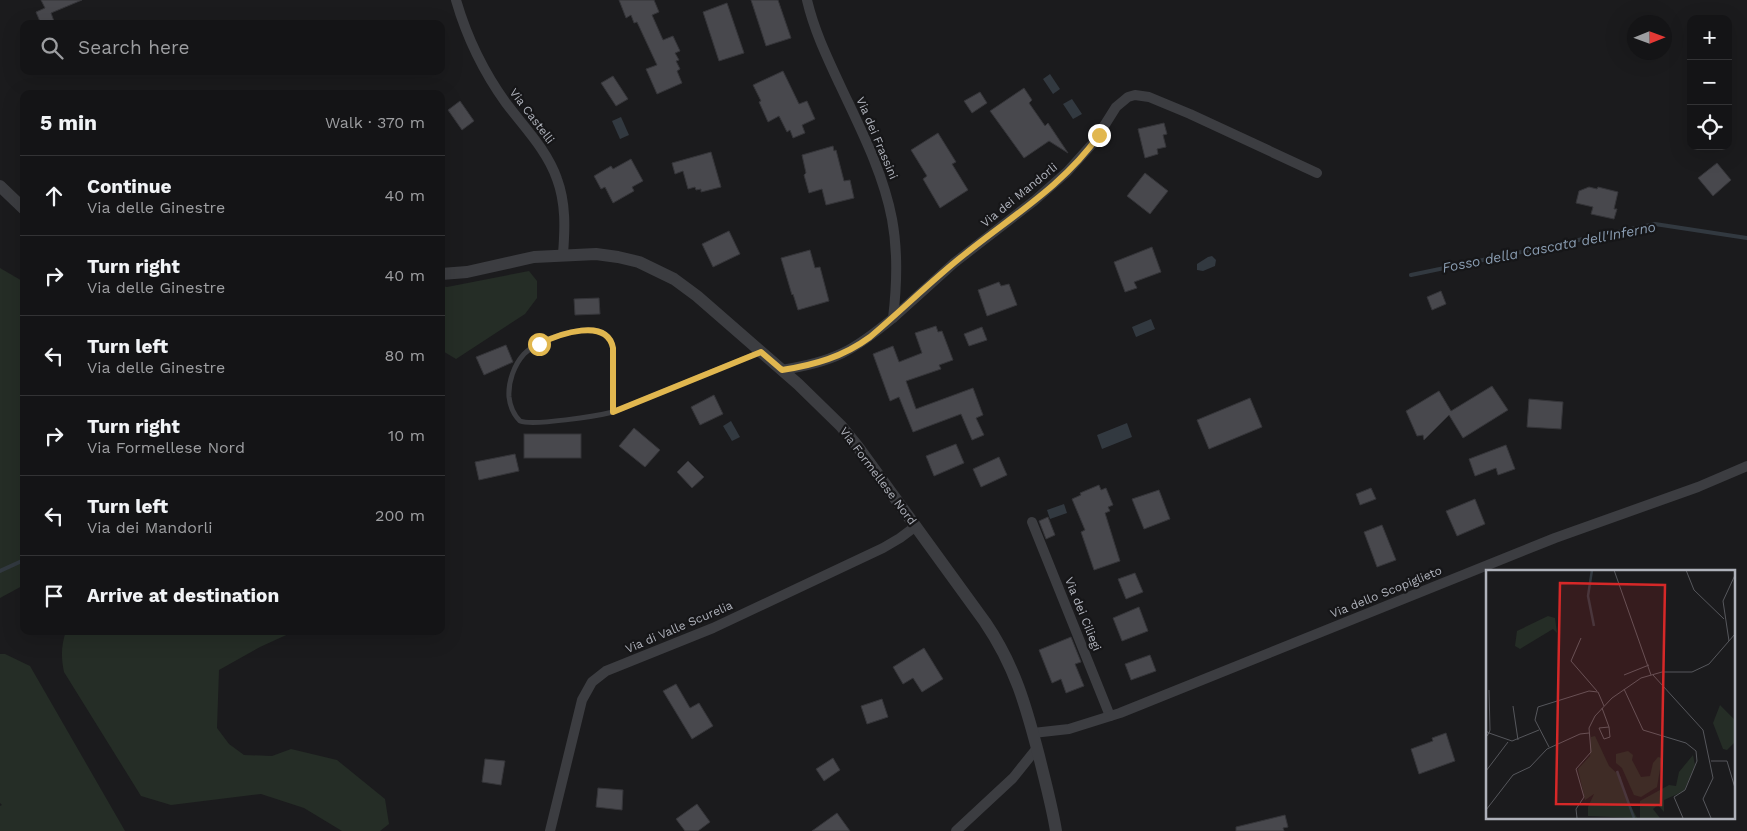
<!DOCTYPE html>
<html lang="en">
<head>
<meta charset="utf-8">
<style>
  body { margin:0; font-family:"Work Sans",sans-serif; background:#1d1d1f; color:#f1f3f6 }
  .controls { position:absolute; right:15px; top:15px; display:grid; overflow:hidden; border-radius:10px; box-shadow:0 5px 20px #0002 }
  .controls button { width:45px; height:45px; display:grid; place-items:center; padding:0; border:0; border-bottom:1px solid #333335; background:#141416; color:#f1f3f6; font:25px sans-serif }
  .compass { position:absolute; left:1627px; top:15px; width:45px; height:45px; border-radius:50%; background:#141416; box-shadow:0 5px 20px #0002; rotate:89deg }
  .stop { position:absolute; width:15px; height:15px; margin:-11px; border:4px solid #e1b74f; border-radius:50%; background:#fff }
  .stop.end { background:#e1b74f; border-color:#fff; box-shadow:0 1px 5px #0008 }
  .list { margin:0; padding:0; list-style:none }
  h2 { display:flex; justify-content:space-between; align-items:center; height:65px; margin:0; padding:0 20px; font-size:21px }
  h2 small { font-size:16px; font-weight:400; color:#9d9ea1 }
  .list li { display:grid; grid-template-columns:32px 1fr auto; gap:15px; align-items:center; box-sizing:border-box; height:80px; padding:0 20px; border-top:1px solid #333335 }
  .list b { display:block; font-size:19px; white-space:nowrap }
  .list p { margin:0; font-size:16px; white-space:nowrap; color:#9d9ea1 }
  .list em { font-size:16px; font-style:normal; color:#9d9ea1 }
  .icon { flex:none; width:28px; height:28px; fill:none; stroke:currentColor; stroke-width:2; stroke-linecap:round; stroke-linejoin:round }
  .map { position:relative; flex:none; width:1747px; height:831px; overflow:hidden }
  .search { position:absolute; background:#141416; box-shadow:0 5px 20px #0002; left:20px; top:20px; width:425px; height:55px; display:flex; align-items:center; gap:12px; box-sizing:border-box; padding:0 18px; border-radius:10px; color:#9d9ea1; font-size:19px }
  .panel { position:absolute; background:#141416; box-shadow:0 5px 20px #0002; left:20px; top:90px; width:425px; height:545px; border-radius:10px }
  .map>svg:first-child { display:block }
  .green { fill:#252d26 }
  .water { fill:#323940 }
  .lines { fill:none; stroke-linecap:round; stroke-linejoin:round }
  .stream { stroke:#323940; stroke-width:4 }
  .building { fill:#48484d; stroke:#353539 }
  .service { stroke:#3c3d41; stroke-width:5 }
  .minor { stroke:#3c3d41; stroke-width:10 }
  .tertiary { stroke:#3c3d41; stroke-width:12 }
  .route { stroke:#e1b74f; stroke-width:6 }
  .labels { text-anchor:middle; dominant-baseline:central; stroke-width:4.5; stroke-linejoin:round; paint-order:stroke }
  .street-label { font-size:12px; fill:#afb2bb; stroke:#161618 }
  .water-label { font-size:14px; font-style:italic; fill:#8a9db2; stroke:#161618 }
  .inset-river { fill:none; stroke:#323940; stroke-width:2.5 }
  .inset-road { fill:none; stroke:#56575c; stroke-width:1 }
  .view { fill:#d62828; fill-opacity:0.15; stroke:#d62828; stroke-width:2.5 }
  .inset-edge { fill:none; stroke:#afb2bb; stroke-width:2.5 }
</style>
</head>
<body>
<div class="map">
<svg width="1747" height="831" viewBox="0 0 1747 831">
  <rect width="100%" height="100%" fill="#1b1b1d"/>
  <!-- green -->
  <g class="green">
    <path d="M 0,268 L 24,282 L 24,585 L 0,598 Z"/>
    <path d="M 529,271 L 537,281 L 537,298 L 525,314 L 456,359 L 441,350 L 441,286 L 447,287 Z"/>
    <path d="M 66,631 L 295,631 L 260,647 L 219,670 L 217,728 L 229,744 L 244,755 L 272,756 L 291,749 L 337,760 L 385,799 L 389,824 L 380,831 L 342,831 L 304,808 L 261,794 L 171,805 L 141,796 L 64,672 C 61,657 61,646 66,631 Z"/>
    <path d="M 0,654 L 5,654 L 30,666 L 125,831 L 0,831 L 0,806 L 2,805 L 0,803 Z"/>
  </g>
  <!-- water -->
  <g class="water">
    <path d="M 1050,74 L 1060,89 L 1053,94 L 1043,79 Z"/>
    <path d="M 1072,99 L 1082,114 L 1073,119 L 1063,104 Z"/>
    <path d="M 621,117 L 629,135 L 620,139 L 612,121 Z"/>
    <path d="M 1212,256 L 1216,260 L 1215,266 L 1203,271 L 1197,270 L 1197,264 L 1208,257 Z"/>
    <path d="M 1151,319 L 1155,329 L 1136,337 L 1132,327 Z"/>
    <path d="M 731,421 L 740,437 L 732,441 L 723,426 Z"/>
    <path d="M 1127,423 L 1132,437 L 1102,449 L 1097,435 Z"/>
    <path d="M 1064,504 L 1067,513 L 1050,519 L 1047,510 Z"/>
  </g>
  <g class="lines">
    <!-- stream -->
    <g class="stream">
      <path d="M 1411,275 L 1655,224 L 1747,238"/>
      <path d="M 0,571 L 24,560"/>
    </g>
  </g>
  <!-- building -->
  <g class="building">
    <path d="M 41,0 L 82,0 L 51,13 L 55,24 L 41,24 L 36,12 L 45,8 Z"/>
    <path d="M 619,0 L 654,0 L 659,12 L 652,15 L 663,40 L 673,36 L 680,51 L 675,53 L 679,60 L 676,61 L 680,69 L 677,71 L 682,83 L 657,94 L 646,69 L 657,65 L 637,22 L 634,23 L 631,15 L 626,18 Z"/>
    <path d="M 751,0 L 778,0 L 791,38 L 766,46 Z"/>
    <path d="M 727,3 L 744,53 L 719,61 L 703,12 Z"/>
    <path d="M 783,71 L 799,104 L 807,101 L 815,119 L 802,125 L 805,133 L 793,138 L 790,130 L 787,132 L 779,116 L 768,122 L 759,102 L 761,101 L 753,85 Z"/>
    <path d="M 613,76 L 628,99 L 616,106 L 601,83 Z"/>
    <path d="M 1024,88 L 1032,100 L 1029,103 L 1045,126 L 1048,123 L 1068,153 L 1049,141 L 1024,158 L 990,111 Z"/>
    <path d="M 980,92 L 987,103 L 972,113 L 964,101 Z"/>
    <path d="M 460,101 L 474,121 L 462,130 L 448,110 Z"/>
    <path d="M 1164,123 L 1167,134 L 1163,135 L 1166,147 L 1157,149 L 1158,154 L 1145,158 L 1138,129 Z"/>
    <path d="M 938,133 L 956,162 L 952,164 L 968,190 L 940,208 L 923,179 L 927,176 L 911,150 Z"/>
    <path d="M 833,146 L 834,151 L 836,150 L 844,181 L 850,180 L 854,198 L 826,205 L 822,189 L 809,193 L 804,175 L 806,173 L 802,155 Z"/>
    <path d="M 711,152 L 721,187 L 701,192 L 701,189 L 696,190 L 695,187 L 688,189 L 683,171 L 675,174 L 672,163 Z"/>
    <path d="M 631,159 L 643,181 L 632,187 L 634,191 L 613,203 L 605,187 L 601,189 L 594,176 L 611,166 L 613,169 Z"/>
    <path d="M 1717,163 L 1731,180 L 1713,196 L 1698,178 Z"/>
    <path d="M 1145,173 L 1168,191 L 1150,214 L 1127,196 Z"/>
    <path d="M 1589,187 L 1597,189 L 1598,187 L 1618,192 L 1614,209 L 1617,209 L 1614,219 L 1591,214 L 1593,207 L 1576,203 L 1579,191 Z"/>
    <path d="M 729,231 L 740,254 L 713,267 L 702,244 Z"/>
    <path d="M 1152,247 L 1161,272 L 1134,282 L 1137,288 L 1125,292 L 1114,262 Z"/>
    <path d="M 810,250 L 815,268 L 820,267 L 829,301 L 798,310 L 793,294 L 792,295 L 781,258 Z"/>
    <path d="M 999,282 L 1001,286 L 1009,284 L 1017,305 L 987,316 L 978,290 Z"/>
    <path d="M 1441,291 L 1446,304 L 1432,310 L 1427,297 Z"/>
    <path d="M 599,298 L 600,314 L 575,315 L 574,299 Z"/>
    <path d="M 936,326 L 938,332 L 942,331 L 953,360 L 939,365 L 941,369 L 906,381 L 916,409 L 973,388 L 983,415 L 976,418 L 984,435 L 972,440 L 961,414 L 913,432 L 899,397 L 890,401 L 873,354 L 893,346 L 899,362 L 922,353 L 915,333 Z"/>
    <path d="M 982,327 L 987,340 L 969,346 L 964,334 Z"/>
    <path d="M 506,345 L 513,362 L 484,375 L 476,357 Z"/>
    <path d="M 1492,386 L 1508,410 L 1463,438 L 1449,415 L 1424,440 L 1423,435 L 1417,436 L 1406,411 L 1439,391 L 1451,411 Z"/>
    <path d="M 714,395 L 723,414 L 700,425 L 691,407 Z"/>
    <path d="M 1250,398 L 1262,427 L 1209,449 L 1197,420 Z"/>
    <path d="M 1529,399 L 1563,402 L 1561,429 L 1527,427 Z"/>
    <path d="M 634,428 L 660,450 L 645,467 L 619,446 Z"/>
    <rect x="524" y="434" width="57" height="24"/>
    <path d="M 956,444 L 964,463 L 934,476 L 926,456 Z"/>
    <path d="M 1506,445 L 1515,469 L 1498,475 L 1496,468 L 1475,476 L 1469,459 Z"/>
    <path d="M 515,454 L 519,471 L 479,480 L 475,462 Z"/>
    <path d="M 999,457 L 1007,475 L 981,487 L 973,469 Z"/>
    <path d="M 688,461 L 704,477 L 692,488 L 677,472 Z"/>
    <path d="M 1099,485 L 1101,490 L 1106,488 L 1113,505 L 1108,507 L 1110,511 L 1105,513 L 1120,561 L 1094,570 L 1081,532 L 1085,530 L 1072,499 L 1081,495 L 1080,493 Z"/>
    <path d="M 1371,488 L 1376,499 L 1360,505 L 1356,494 Z"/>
    <path d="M 1159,490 L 1170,519 L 1144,529 L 1132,499 Z"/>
    <path d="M 1475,499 L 1485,524 L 1457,536 L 1446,511 Z"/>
    <path d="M 1048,517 L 1055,535 L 1046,539 L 1039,521 Z"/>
    <path d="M 1382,525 L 1396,560 L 1377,567 L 1364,532 Z"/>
    <path d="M 1135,573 L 1143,592 L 1126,599 L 1118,579 Z"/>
    <path d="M 1139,607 L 1148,631 L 1122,641 L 1113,618 Z"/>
    <path d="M 1071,637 L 1081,662 L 1075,664 L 1084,686 L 1066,693 L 1061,679 L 1052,683 L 1039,650 Z"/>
    <path d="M 924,648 L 943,679 L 922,692 L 913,678 L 903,684 L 893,667 Z"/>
    <path d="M 1150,655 L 1156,671 L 1131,680 L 1125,664 Z"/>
    <path d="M 676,684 L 690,708 L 699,703 L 713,726 L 692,739 L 663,691 Z"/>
    <path d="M 882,699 L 888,717 L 867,724 L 861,706 Z"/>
    <path d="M 1446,733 L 1455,761 L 1419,774 L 1411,749 L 1433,741 L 1432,738 Z"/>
    <path d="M 833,758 L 840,770 L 824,781 L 816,769 Z"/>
    <path d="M 485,759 L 505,761 L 501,785 L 482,782 Z"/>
    <path d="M 598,788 L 623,790 L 622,810 L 596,807 Z"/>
    <path d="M 697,804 L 710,822 L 698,831 L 685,831 L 676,819 Z"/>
    <path d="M 837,813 L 850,831 L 812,831 Z"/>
    <path d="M 1285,815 L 1288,827 L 1283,828 L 1284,831 L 1236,831 L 1236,827 Z"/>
  </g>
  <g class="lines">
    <!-- service -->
    <path class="service" d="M 613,412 L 613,348 C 612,342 610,336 603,333 C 585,323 538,340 524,354 C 514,365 508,382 509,397 C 510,406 513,414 520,421 C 534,426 597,416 613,412 L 760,352"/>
    <!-- minor -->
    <g class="minor">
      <path d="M 456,0 C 467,38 483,71 506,103 C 524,127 547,150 557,179 C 566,203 565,229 563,254"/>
      <path d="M 893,318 L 954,263 L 1034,201 L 1067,172 L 1094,142 L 1116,107 L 1128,97 L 1135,95 L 1149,97 L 1190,114 L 1317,173"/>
      <path d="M 781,370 C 834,362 853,351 893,318 C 897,285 898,251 892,219 C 883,172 860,128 840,85 C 827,57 814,30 807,0"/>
      <path d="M 1032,522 L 1110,716"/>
      <path d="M 1033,733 L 1069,729 L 1120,713 L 1555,538 L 1698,487 L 1747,466"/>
      <path d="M 550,831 L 582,700 L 592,682 L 606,671 L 713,628 L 883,548 L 900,538 L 916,526"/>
      <path d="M 956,831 L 1013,778 L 1037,748"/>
    </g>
    <!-- tertiary -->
    <g class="tertiary">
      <path d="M 0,186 L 24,209"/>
      <path d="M 441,274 L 467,272 L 534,257 L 596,254 L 618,257 L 639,262 L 674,279 L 697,296 L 798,384 L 841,426 L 858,447 L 985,622 C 1015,666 1026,706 1039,756 C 1045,781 1052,806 1056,831"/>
    </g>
  </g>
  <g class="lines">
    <!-- route -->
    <path class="route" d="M 539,344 C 559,334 607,317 613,348 L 613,412 L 761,352 L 782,370 C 814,365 843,357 870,337 C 902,310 932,280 965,254 C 1012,216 1064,185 1099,135"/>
  </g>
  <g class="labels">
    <!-- street labels -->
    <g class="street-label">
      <text transform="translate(532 116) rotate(53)">Via Castelli</text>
      <text transform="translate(877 138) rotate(67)">Via dei Frassini</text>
      <text transform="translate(1019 195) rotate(-39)">Via dei Mandorli</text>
      <text transform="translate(878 476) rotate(53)">Via Formellese Nord</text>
      <text transform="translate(1386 592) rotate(-22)">Via dello Scopiglieto</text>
      <text transform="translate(1083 614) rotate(68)">Via dei Ciliegi</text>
      <text transform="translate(679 627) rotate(-23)">Via di Valle Scurelia</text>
    </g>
    <!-- water labels -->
    <g class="water-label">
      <text transform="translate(1549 247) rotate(-11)">Fosso della Cascata dell'Inferno</text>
    </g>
  </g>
  <!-- overview -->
  <g transform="translate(1486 570)">
    <rect width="249" height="249" fill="#1b1b1d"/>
    <path d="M 62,46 L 69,48 L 71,63 L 67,59 L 34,79 L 29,76 L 31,61 ZM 234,135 L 249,150 L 249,172 L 241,180 L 237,179 L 227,153 ZM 109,166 L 123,196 L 135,207 L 137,221 L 151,248 L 102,246 L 102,237 L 108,224 L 99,230 L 92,199 L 104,186 L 105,167 ZM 142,181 L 147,185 L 146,190 L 155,207 L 164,206 L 167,193 L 172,187 L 176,188 L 171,217 L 155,227 L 148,225 L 136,198 L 130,193 L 130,184 ZM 207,185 L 209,195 L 198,221 L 178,230 L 178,242 L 172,235 L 167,239 L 174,248 L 154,248 L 154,231 L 183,215 L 190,216 L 193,202 Z" fill="#252d26"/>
    <path class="inset-river" d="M 106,0 L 102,26 L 108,56M 131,201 L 148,248"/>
    <path class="inset-road" d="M 128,0 L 165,105M 200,0 L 208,20 L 238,49M 95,68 L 85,91 L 111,121M 243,71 L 237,31 L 249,5M 138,105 L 163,95M 167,105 L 217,160 L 227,208 L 217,229 L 225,248M 138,119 L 157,160 L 200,173 L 210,181 L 211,191 L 199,220 L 188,227 L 197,248M 27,136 L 32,170M 116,138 L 123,157 L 124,167 L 118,169 L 113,158 L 123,157M 0,161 L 3,163 L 4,160 L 3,120M 0,167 L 3,163 L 26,171 L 53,160M 63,177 L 49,150 L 52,137 L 103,121 L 112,122 L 118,136M 225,191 L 241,191 L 249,218M 0,201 L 22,172M 0,240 L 27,205 L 44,197 L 61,179 L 94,164 L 103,163M 91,248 L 90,239 L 98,227 L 90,199 L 105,182 L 103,158 L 109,146 L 126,128 L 155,108 L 176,102 L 206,102 L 223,94 L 249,64"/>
    <path class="view" d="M 74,13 L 179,15 L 175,235 L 70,234 Z"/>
    <rect width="249" height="249" class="inset-edge"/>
  </g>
</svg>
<div class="controls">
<button>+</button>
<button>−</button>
<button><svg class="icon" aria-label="locate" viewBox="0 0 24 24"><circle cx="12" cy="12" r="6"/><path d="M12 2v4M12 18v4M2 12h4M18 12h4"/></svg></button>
</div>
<svg class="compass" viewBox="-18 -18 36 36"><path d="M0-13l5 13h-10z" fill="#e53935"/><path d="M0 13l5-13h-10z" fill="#9d9ea1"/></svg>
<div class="stop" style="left:539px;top:344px"></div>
<div class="stop end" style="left:1099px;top:135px"></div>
<div class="search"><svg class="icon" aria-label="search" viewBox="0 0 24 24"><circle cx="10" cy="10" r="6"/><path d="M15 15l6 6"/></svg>Search here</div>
<section class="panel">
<h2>5 min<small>Walk · 370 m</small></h2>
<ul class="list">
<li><svg class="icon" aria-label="ahead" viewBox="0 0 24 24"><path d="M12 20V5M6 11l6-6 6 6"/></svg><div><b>Continue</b><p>Via delle Ginestre</p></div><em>40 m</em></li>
<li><svg class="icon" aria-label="right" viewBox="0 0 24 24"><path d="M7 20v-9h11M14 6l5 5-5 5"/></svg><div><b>Turn right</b><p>Via delle Ginestre</p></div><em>40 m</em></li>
<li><svg class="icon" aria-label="left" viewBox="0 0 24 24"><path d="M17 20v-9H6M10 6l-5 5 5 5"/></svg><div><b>Turn left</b><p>Via delle Ginestre</p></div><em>80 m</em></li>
<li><svg class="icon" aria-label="right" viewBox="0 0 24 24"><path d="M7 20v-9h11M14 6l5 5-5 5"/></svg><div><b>Turn right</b><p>Via Formellese Nord</p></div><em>10 m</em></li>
<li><svg class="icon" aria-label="left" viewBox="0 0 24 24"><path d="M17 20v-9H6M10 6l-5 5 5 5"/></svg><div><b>Turn left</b><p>Via dei Mandorli</p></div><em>200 m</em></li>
<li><svg class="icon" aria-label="arrive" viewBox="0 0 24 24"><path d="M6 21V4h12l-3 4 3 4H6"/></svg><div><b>Arrive at destination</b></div></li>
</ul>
</section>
</div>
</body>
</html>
